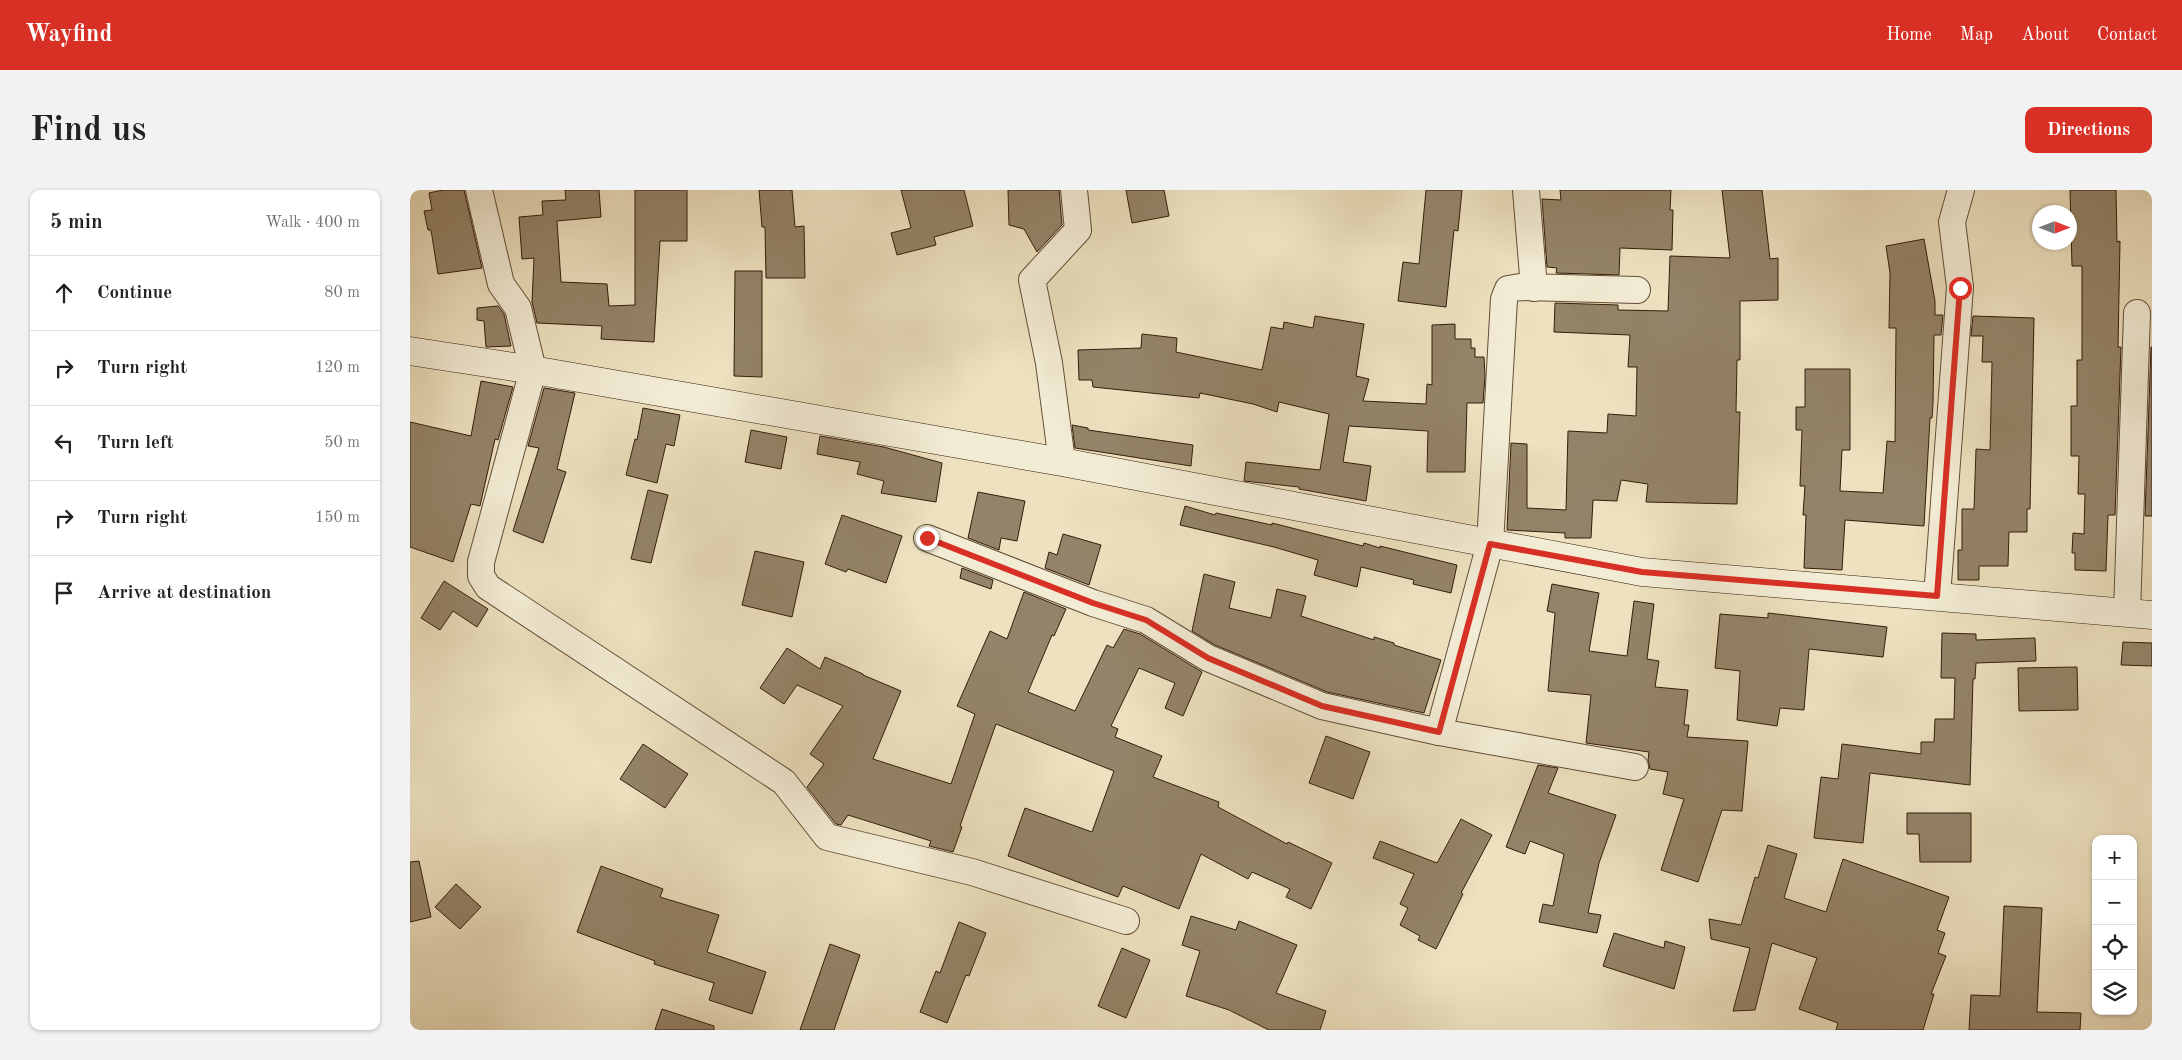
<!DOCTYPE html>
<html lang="en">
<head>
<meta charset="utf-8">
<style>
  body { margin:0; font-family:"Old Standard TT",serif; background:#f2f2f2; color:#222 }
  .controls { position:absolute; right:15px; bottom:15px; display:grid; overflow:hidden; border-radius:10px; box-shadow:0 1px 4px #0004 }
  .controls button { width:45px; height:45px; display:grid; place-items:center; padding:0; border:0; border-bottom:1px solid #e0e0e0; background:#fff; color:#222; font:25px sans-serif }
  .compass { position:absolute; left:1622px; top:15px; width:45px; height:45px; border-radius:50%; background:#fff; box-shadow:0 1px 4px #0004; rotate:90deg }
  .stop { position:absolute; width:15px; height:15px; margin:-11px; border:4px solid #d93025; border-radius:50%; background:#fff }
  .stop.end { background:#d93025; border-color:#fff; box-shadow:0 1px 5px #0008 }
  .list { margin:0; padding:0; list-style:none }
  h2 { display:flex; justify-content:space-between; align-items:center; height:65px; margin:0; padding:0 20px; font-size:21px }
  h2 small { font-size:16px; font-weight:400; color:#767676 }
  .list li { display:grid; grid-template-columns:32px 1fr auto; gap:15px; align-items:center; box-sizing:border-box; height:75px; padding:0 20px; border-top:1px solid #e0e0e0 }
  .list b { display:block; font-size:19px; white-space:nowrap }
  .list em { font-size:16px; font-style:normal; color:#767676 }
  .icon { flex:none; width:28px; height:28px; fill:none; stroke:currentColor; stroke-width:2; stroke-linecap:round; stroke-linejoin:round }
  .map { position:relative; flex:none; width:1742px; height:840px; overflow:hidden; border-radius:10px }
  header { display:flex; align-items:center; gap:30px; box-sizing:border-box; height:70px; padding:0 25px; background:#d93025; color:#fff }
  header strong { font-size:24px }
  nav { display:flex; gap:28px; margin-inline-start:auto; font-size:18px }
  .intro { display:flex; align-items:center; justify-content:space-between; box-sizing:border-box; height:120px; padding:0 30px }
  h1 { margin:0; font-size:35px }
  .button { padding:12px 22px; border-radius:10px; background:#d93025; color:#fff; font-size:18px; font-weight:700 }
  main { display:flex; gap:30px; padding:0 30px }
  aside { flex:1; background:#fff; border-radius:10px; box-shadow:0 1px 4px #0004 }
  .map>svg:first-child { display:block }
  .building { fill:#948368; stroke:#331d0a }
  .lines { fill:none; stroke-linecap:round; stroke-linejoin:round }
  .minor-casing { stroke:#624e37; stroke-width:28 }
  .secondary-casing { stroke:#331d0a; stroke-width:29 }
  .minor { stroke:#f3ecd5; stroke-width:26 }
  .secondary { stroke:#f3ecd5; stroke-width:28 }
  .route { stroke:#d93025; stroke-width:6 }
</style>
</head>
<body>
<header>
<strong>Wayfind</strong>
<nav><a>Home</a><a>Map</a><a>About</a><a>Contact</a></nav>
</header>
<div class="intro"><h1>Find us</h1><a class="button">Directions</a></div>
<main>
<aside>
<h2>5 min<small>Walk · 400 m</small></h2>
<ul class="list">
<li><svg class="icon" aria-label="ahead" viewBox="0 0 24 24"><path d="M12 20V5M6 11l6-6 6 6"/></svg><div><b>Continue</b></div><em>80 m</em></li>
<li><svg class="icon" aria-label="right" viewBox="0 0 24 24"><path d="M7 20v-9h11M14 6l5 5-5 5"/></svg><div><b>Turn right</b></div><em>120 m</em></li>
<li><svg class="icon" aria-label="left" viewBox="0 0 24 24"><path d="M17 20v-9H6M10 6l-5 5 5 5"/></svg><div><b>Turn left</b></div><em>50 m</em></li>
<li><svg class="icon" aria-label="right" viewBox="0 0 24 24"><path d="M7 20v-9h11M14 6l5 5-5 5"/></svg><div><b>Turn right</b></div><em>150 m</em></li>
<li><svg class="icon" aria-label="arrive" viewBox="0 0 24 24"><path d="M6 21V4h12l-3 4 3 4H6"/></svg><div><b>Arrive at destination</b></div></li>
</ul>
</aside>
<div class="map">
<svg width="1742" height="840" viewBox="0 0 1742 840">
  <rect width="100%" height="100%" fill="#ede1bf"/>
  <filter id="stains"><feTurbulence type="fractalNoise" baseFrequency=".004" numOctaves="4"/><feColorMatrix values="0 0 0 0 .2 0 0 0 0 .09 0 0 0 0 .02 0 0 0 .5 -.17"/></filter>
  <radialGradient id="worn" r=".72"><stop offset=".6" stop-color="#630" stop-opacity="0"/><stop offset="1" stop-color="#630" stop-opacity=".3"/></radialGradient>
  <!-- building -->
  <g class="building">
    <path d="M 33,0 L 54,0 L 72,78 L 28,84 L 21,40 L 18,40 L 14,21 L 22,20 L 19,3 Z"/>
    <path d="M 155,0 L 189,0 L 191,27 L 147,31 L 151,92 L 197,94 L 199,116 L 225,115 L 225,0 L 277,0 L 277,51 L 250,51 L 244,152 L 191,149 L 192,136 L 127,133 L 122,112 L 124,68 L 112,69 L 109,27 L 133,25 L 132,11 L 156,10 Z"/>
    <path d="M 349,0 L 382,0 L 385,37 L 394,36 L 395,88 L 356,88 L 355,37 L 352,37 Z"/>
    <path d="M 491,0 L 554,0 L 563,36 L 524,47 L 526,55 L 487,65 L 481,43 L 501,38 Z"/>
    <path d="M 598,0 L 649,0 L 652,35 L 627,62 L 614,39 L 599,35 Z"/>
    <path d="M 716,0 L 754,0 L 759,26 L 722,33 Z"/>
    <path d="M 1016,0 L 1052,0 L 1048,41 L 1044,40 L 1036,117 L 988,111 L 993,72 L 1009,74 Z"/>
    <path d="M 1150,0 L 1261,0 L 1260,20 L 1263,20 L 1262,60 L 1210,58 L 1209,85 L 1146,83 L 1147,78 L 1137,77 L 1132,9 L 1151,10 Z"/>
    <path d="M 1312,0 L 1352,0 L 1360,69 L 1368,68 L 1368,110 L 1330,111 L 1330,170 L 1327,170 L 1326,222 L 1330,222 L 1327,314 L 1236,312 L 1238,294 L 1211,290 L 1207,311 L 1183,310 L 1181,348 L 1155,348 L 1155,343 L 1097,340 L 1101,253 L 1117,254 L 1117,318 L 1156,320 L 1158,241 L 1197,243 L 1198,224 L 1226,226 L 1227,177 L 1218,177 L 1220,145 L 1144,142 L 1145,113 L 1208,115 L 1208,120 L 1258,121 L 1260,66 L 1320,68 Z"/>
    <path d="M 1660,0 L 1706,0 L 1707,52 L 1710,51 L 1708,157 L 1711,157 L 1705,325 L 1698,325 L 1696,381 L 1665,380 L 1665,363 L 1662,363 L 1663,343 L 1674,344 L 1675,304 L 1668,304 L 1669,266 L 1661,266 L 1661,216 L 1667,216 L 1667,170 L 1672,170 L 1672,76 L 1662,76 Z"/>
    <path d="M 1514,49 L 1525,111 L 1525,125 L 1533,125 L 1531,145 L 1524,145 L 1523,214 L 1522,228 L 1520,228 L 1514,336 L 1435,330 L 1432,380 L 1394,378 L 1396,325 L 1393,325 L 1395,296 L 1390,296 L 1392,240 L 1386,240 L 1386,217 L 1395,217 L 1395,179 L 1440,179 L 1440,260 L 1432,260 L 1430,301 L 1473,303 L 1477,251 L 1485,252 L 1486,138 L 1479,138 L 1480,83 L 1476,56 Z"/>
    <path d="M 325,81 L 352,81 L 352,187 L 324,186 Z"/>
    <path d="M 88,116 L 94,124 L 101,156 L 76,157 L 74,131 L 67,130 L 67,118 Z"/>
    <path d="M 905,126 L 954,134 L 946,186 L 959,189 L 953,211 L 1016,214 L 1017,194 L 1022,195 L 1022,135 L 1045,134 L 1045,149 L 1061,149 L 1061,158 L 1065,158 L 1065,167 L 1074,167 L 1075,186 L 1073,213 L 1057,213 L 1055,282 L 1017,282 L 1018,241 L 939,236 L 933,272 L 961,276 L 956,311 L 889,299 L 889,297 L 834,291 L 836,272 L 910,280 L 919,224 L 869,212 L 867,222 L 843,214 L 790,203 L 789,208 L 683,197 L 682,190 L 669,190 L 668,160 L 731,158 L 732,144 L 767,148 L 766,162 L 852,180 L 861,137 L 873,139 L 874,132 L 903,138 Z"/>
    <path d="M 1563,126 L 1624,128 L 1620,319 L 1617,319 L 1617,342 L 1599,342 L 1598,376 L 1569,376 L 1569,390 L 1548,390 L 1548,360 L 1552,360 L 1552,319 L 1564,319 L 1566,259 L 1580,260 L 1582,172 L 1572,172 L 1573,146 L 1561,146 Z"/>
    <path d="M 1741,157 L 1742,157 L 1742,326 L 1735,326 Z"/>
    <path d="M 71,191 L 103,197 L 88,250 L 85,249 L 70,316 L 61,314 L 43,372 L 0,357 L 0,232 L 61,246 Z"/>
    <path d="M 134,198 L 165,203 L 147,279 L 156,282 L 133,353 L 103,341 L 129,258 L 118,256 Z"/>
    <path d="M 233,218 L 270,225 L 264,256 L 256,254 L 247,293 L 216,285 L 225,249 L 227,250 Z"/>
    <path d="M 662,235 L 678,238 L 678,240 L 783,255 L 781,276 L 665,258 Z"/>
    <path d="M 341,240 L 377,247 L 371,279 L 335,272 Z"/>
    <path d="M 410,246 L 474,257 L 532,273 L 526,312 L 471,303 L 474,291 L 447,284 L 450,272 L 407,264 Z"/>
    <path d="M 238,300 L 258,305 L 241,373 L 221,369 Z"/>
    <path d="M 568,302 L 615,311 L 607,351 L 591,348 L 589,360 L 558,348 Z"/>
    <path d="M 775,316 L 805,325 L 806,323 L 862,335 L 862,333 L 953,356 L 954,353 L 970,358 L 970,356 L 1047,375 L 1041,403 L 1003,394 L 1004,390 L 951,377 L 947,397 L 904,385 L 908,370 L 864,357 L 770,335 Z"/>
    <path d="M 432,325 L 492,346 L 476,393 L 438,379 L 436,382 L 415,374 Z"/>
    <path d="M 653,344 L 691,355 L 679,395 L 635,378 L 639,362 L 647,365 Z"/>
    <path d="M 345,361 L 394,372 L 382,427 L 332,415 Z"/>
    <path d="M 552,378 L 583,390 L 581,399 L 550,388 Z"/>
    <path d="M 794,384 L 825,392 L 819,418 L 861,428 L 867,399 L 896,406 L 891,426 L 964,450 L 964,447 L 984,453 L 984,455 L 1031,470 L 1014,523 L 917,502 L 805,455 L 782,441 Z"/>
    <path d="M 34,391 L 78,419 L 67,437 L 43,421 L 30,440 L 11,428 Z"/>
    <path d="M 1142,394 L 1189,403 L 1179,461 L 1217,466 L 1224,411 L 1244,414 L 1237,469 L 1249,471 L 1245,497 L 1278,500 L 1274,535 L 1279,535 L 1277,547 L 1338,551 L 1332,621 L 1312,620 L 1288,692 L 1251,680 L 1274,609 L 1253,604 L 1258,582 L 1240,579 L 1238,570 L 1239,562 L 1176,553 L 1181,505 L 1138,501 L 1145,423 L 1137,421 Z"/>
    <path d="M 614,402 L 656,419 L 644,446 L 642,445 L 618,502 L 665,521 L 697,455 L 703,458 L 714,439 L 730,444 L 792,482 L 773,526 L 755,518 L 765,493 L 729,478 L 701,536 L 708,539 L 705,547 L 752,566 L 743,587 L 809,612 L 808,617 L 877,654 L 878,652 L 922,673 L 901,719 L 876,707 L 880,699 L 842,682 L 838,689 L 791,664 L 769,719 L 713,696 L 708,707 L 598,666 L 615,618 L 682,642 L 704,581 L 586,534 L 550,636 L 552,637 L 543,662 L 519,656 L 521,651 L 438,625 L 431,635 L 426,634 L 397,597 L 414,574 L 400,564 L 433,516 L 387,495 L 374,514 L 350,498 L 377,458 L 410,479 L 415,467 L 453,484 L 453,485 L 491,501 L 463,569 L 541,594 L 565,524 L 547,516 L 580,441 L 597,449 Z"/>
    <path d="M 1358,423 L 1477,437 L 1473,467 L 1399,459 L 1394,520 L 1370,518 L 1367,536 L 1327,530 L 1330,481 L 1305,478 L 1310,424 L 1358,428 Z"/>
    <path d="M 1532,443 L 1566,444 L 1566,450 L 1625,448 L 1626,471 L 1566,473 L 1565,489 L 1563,489 L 1560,595 L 1460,583 L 1453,653 L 1404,648 L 1411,587 L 1428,589 L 1432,554 L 1511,564 L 1511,552 L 1524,552 L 1525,529 L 1544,529 L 1545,488 L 1531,488 Z"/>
    <path d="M 1713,452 L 1742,453 L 1742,476 L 1711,475 Z"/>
    <path d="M 1667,477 L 1668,520 L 1609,521 L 1608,478 Z"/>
    <path d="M 916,546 L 960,562 L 943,609 L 899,593 Z"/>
    <path d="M 233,554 L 278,584 L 255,618 L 210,589 Z"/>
    <path d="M 1128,575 L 1148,578 L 1138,603 L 1206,625 L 1189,673 L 1178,723 L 1191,725 L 1187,743 L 1129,732 L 1133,714 L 1143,716 L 1154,664 L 1120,651 L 1115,664 L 1096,657 Z"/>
    <path d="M 1497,623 L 1561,623 L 1561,672 L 1510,672 L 1509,644 L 1497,644 Z"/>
    <path d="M 1051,629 L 1082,645 L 1051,703 L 1053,704 L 1026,759 L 1008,750 L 1010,746 L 990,735 L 998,718 L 990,714 L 1004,684 L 963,668 L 970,651 L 1027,673 Z"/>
    <path d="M 1358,655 L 1387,664 L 1374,708 L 1416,722 L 1433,669 L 1539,707 L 1527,740 L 1535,743 L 1528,763 L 1536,766 L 1521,804 L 1524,804 L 1513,840 L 1426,840 L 1428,833 L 1389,819 L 1407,768 L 1362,753 L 1345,820 L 1323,821 L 1340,758 L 1301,749 L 1299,729 L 1331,735 L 1345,687 L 1348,688 Z"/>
    <path d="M 9,671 L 21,727 L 0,732 L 0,672 Z"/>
    <path d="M 191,676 L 253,699 L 250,707 L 309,725 L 297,762 L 356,782 L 342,824 L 299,810 L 304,793 L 244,774 L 245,771 L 167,742 Z"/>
    <path d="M 46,694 L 71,717 L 50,739 L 25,717 Z"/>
    <path d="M 1594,716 L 1632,718 L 1627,822 L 1671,823 L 1670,840 L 1559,840 L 1561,805 L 1590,806 Z"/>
    <path d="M 781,726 L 826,740 L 829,731 L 887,755 L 866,803 L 916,821 L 910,840 L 859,840 L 819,820 L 776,806 L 790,761 L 772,755 Z"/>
    <path d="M 549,732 L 576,743 L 559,786 L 556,785 L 537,833 L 510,822 L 526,781 L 530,783 Z"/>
    <path d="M 1204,743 L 1254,758 L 1255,751 L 1275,757 L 1264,799 L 1193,776 Z"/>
    <path d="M 420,754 L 450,765 L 424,840 L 390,840 Z"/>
    <path d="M 712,758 L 740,770 L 716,828 L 688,816 Z"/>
    <path d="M 252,819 L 304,836 L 304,840 L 245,840 Z"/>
  </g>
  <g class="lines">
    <defs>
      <g id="minor">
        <path d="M 69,0 L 91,94 L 108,118 L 123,180 L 71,372 L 71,386 L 78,397 L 374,592 L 417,647 L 562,682 L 716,731"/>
        <path d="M 1116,0 L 1124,98"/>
        <path d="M 652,272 L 639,173 L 622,90 L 668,40 L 664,0"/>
        <path d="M 517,348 L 683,413 L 736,430 L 798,468 L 912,516 L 1029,542 L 1225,577"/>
        <path d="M 1527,407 L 1550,97 L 1542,32 L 1551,0"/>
        <path d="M 1717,423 L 1727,123"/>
        <path d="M 1029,542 L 1080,354 L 1094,109 L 1098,99 L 1110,97 L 1227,100"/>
      </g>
      <path id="secondary" d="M 0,161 L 123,180 L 652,272 L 1232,382 L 1742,425"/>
    </defs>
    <!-- minor casing -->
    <use href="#minor" class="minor-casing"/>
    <!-- secondary casing -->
    <use href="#secondary" class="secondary-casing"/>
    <!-- minor -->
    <use href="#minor" class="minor"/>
    <!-- secondary -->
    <use href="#secondary" class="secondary"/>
  </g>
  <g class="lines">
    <!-- route -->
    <path class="route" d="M 517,348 L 683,413 L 736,430 L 798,468 L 912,516 L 1029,542 L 1080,354 L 1232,382 L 1527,406 L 1550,98"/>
  </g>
  <rect width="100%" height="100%" filter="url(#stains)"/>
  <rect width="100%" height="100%" fill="url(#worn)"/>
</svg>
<div class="controls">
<button>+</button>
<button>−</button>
<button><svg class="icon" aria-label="locate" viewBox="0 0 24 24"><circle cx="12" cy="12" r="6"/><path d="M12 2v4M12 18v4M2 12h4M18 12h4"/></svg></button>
<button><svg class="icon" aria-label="layers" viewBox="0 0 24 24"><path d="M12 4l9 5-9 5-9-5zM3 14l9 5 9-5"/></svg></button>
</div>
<svg class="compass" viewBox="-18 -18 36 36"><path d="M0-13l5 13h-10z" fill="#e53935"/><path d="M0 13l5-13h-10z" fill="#767676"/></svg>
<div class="stop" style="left:1550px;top:98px"></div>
<div class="stop end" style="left:517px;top:348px"></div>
</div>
</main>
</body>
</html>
